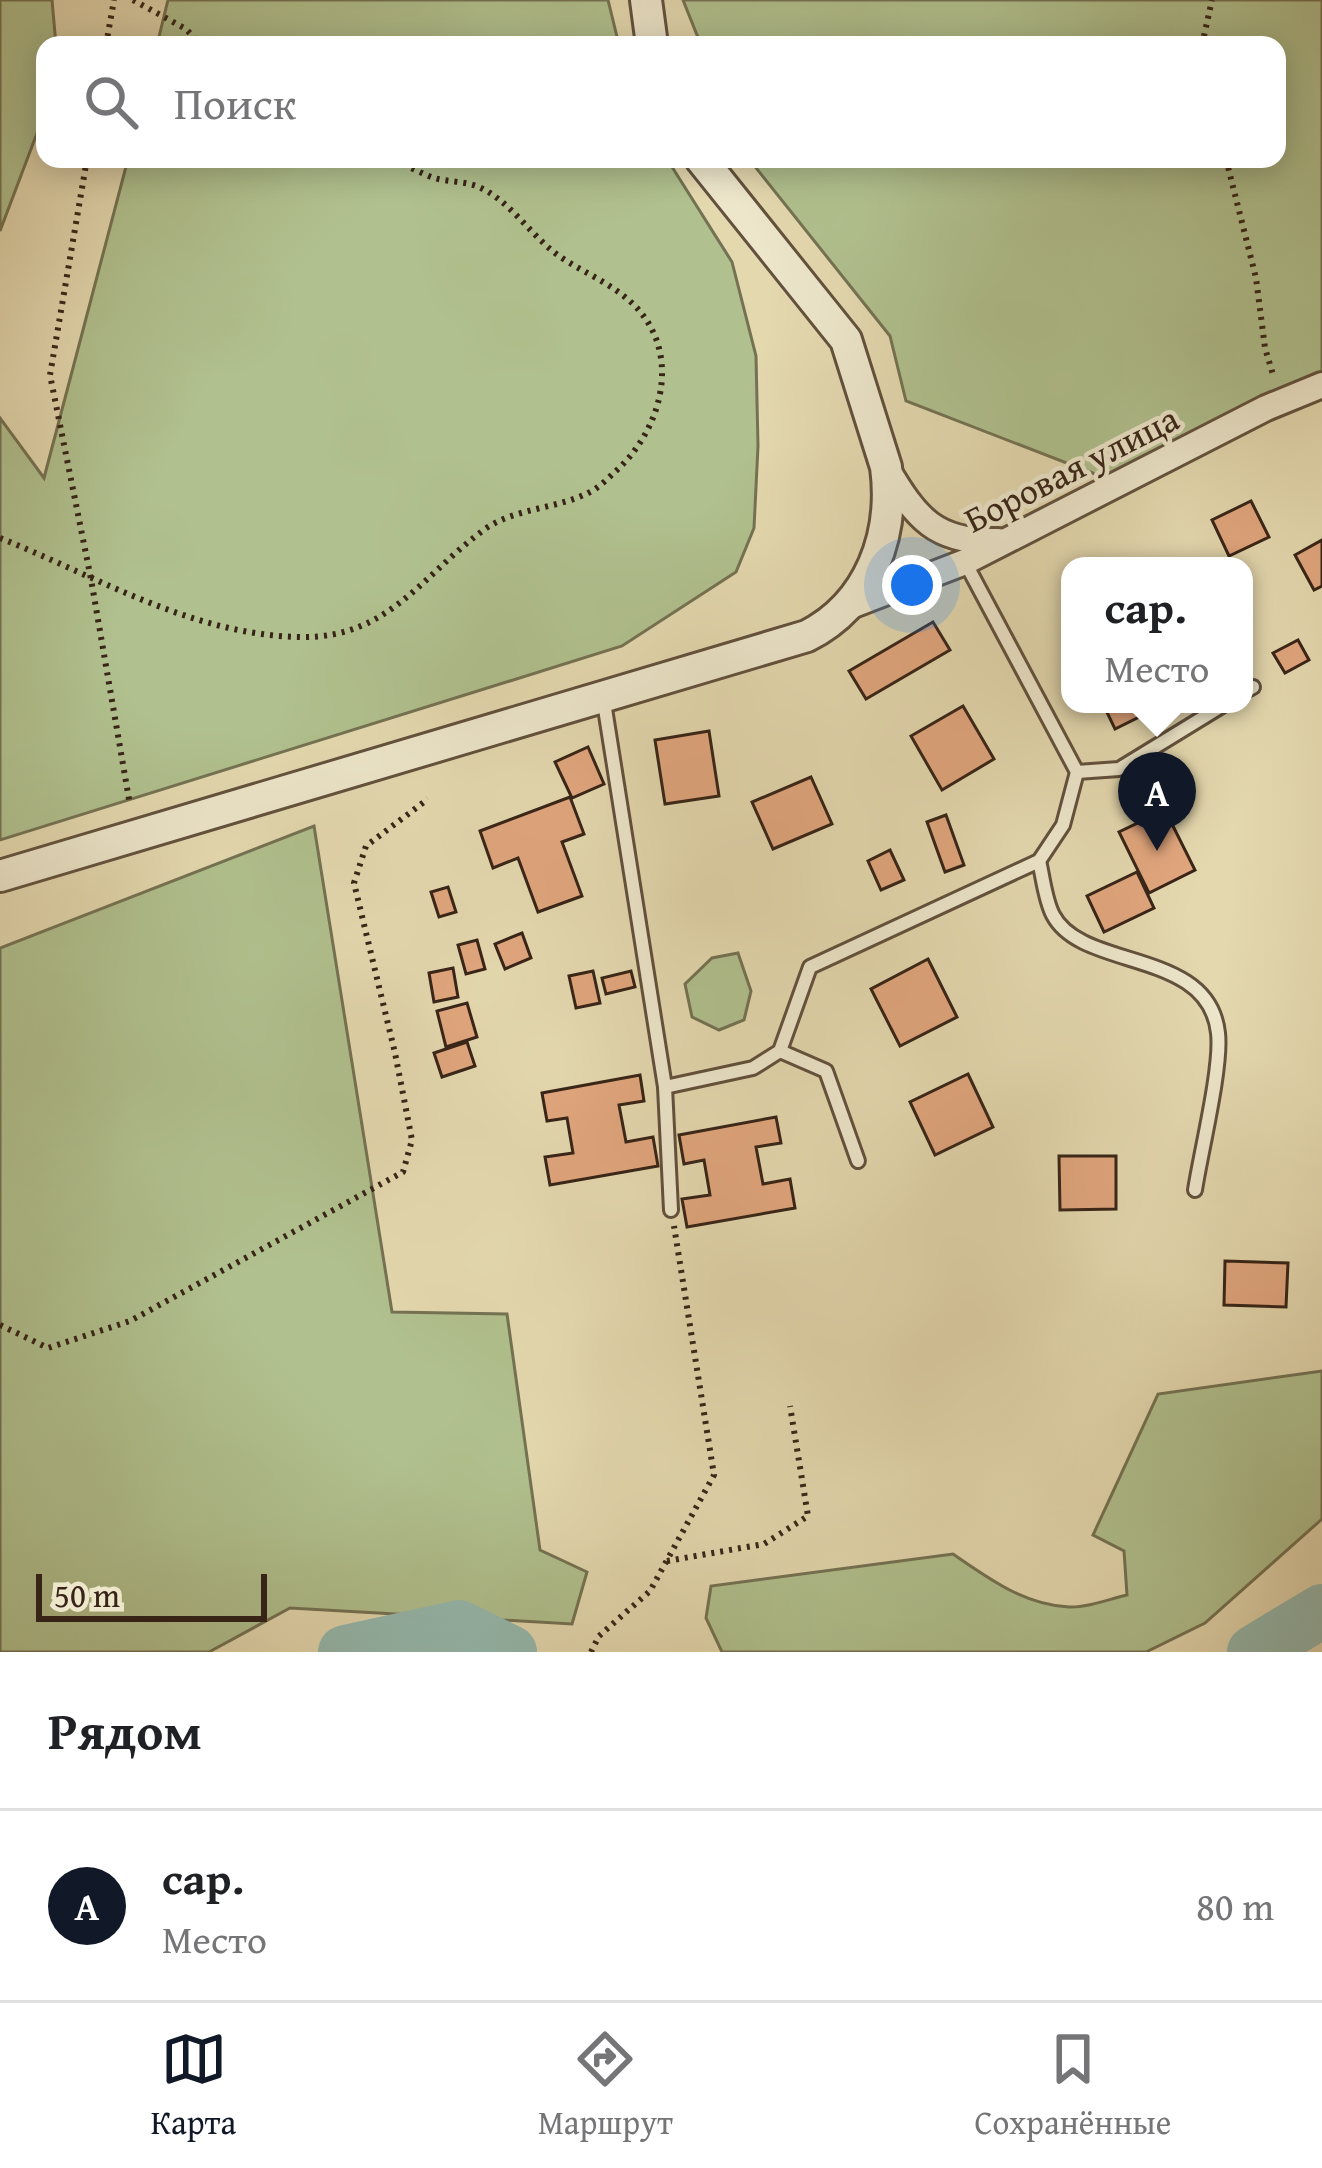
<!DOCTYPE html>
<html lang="ru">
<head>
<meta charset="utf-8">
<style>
  body { margin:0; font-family:"Gentium Book Plus",serif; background:#f2f2f2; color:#202124 }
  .scale { position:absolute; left:36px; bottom:30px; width:231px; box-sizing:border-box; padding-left:12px; border:6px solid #372417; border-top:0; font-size:33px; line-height:42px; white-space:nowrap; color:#372417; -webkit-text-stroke:9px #ede6cb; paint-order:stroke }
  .you { position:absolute; left:912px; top:585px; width:42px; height:42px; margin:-30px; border:9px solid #fff; border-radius:50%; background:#1a73e8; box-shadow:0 0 0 18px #1a73e833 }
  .badge { display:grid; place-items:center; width:78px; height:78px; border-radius:50%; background:#111827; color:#fff; font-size:39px; font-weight:700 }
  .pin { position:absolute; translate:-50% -99px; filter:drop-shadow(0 3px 6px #0008) }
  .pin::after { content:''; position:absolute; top:63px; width:42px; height:36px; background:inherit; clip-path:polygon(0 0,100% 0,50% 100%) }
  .popup { position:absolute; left:1061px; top:557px; width:192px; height:156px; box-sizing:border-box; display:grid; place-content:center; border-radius:24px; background:#fff; filter:drop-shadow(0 3px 9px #0005); font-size:39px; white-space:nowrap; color:#757577 }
  .popup b { font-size:45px; color:#202124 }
  .popup::after { content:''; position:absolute; left:50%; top:100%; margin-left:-24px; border:24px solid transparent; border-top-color:#fff }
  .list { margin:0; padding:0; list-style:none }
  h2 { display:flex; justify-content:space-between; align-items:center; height:156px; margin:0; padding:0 48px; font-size:51px }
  h2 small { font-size:39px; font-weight:400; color:#757577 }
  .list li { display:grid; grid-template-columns:78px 1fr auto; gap:36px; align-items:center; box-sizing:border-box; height:192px; padding:0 48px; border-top:3px solid #e0e0e0 }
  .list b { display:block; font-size:45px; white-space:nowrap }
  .list p { margin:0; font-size:39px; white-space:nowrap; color:#757577 }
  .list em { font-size:39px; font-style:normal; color:#757577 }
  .icon { flex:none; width:66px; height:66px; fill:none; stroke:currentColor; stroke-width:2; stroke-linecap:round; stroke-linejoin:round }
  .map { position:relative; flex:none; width:1322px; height:1652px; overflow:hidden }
  .search { position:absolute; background:#fff; box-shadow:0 6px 30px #0003; left:36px; right:36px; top:36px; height:132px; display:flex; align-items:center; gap:30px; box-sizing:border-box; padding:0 42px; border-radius:24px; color:#757577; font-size:45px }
  .sheet { height:348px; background:#fff }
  nav { display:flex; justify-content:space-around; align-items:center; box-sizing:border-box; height:168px; border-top:3px solid #e0e0e0; background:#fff; font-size:33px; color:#757577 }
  nav a { display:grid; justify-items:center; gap:6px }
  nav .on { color:#111827 }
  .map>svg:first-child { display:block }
  .green { fill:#b0c08e; stroke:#747252; stroke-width:3 }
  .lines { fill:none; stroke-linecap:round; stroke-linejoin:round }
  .river { stroke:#95b9ae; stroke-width:54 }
  .building { fill:#e1a67e; stroke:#372417; stroke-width:3 }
  .service-casing { stroke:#62513d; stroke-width:18 }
  .minor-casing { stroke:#62513d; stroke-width:30 }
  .tertiary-casing { stroke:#62513d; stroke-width:36 }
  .path { stroke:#372417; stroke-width:6; stroke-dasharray:3 6; stroke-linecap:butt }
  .service { stroke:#ede6cb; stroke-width:12 }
  .minor { stroke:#ede6cb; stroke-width:24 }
  .tertiary { stroke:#ede6cb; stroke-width:30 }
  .labels { text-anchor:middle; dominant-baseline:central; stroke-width:9; stroke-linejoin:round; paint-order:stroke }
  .street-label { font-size:36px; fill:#372417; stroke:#ede6cb }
</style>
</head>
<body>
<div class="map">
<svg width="1322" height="1652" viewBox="0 0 1322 1652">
  <rect width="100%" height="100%" fill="#e4d8af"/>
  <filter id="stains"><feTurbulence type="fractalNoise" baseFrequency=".00167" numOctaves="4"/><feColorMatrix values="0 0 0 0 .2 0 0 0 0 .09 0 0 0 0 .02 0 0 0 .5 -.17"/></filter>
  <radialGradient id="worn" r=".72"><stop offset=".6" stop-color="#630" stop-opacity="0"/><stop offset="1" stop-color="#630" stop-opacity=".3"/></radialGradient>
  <!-- green -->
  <g class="green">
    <path d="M 0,0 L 52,0 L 56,45 L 45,45 L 45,112 L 0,231 Z"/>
    <path d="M 168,0 L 608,0 L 619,45 L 157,45 Z"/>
    <path d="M 683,0 L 1322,0 L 1322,373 L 1263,398 L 1108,479 L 906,401 L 890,336 L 749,159 L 1277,159 L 1277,45 L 701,45 Z"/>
    <path d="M 128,159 L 667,159 L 732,262 L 756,356 L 758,446 L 754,528 L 736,572 L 622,646 L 0,840 L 0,418 L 44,478 Z"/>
    <path d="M 314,826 L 392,1312 L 507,1314 L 540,1550 L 587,1572 L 572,1624 L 290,1608 L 209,1652 L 0,1652 L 0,948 Z"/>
    <path d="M 738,953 L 751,991 L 744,1020 L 719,1030 L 692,1017 L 685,984 L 712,958 Z"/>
    <path d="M 1322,1371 L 1322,1519 L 1205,1623 L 1146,1652 L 722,1652 L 706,1618 L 711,1586 L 953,1554 C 988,1578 1024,1605 1069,1607 C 1087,1608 1109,1599 1127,1595 L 1124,1551 L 1093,1535 L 1158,1394 Z"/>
  </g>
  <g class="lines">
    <!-- river -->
    <g class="river">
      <path d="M 345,1652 L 459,1627 L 510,1652"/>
      <path d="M 1254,1652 L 1322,1611"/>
    </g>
  </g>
  <!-- building -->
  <g class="building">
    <path d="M 1251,501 L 1269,537 L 1229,556 L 1212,520 Z"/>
    <path d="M 1322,540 L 1322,586 L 1314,590 L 1295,555 Z"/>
    <path d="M 933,622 L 950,650 L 866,699 L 849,671 Z"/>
    <path d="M 1298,640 L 1309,660 L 1285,673 L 1273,653 Z"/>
    <path d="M 1103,704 L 1132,704 L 1139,717 L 1115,729 Z"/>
    <path d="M 963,706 L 994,759 L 942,790 L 911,736 Z"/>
    <path d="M 709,731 L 719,796 L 665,804 L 655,740 Z"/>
    <path d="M 588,747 L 604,784 L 572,798 L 555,762 Z"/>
    <path d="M 811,777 L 832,824 L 773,849 L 752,802 Z"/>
    <path d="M 570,797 L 584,834 L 562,842 L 582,896 L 538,912 L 518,858 L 493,868 L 480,831 Z"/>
    <path d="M 1165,810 L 1195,870 L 1149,893 L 1119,832 Z"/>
    <path d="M 946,815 L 964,865 L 945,872 L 927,822 Z"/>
    <path d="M 890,850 L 904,880 L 881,890 L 868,861 Z"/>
    <path d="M 1137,872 L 1154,908 L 1104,932 L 1087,896 Z"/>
    <path d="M 448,887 L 456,912 L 439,917 L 431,892 Z"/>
    <path d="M 522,933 L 531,958 L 505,969 L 495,944 Z"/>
    <path d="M 477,940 L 485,969 L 466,974 L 458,945 Z"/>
    <path d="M 928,959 L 957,1017 L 900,1046 L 871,989 Z"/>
    <path d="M 453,968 L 458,997 L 434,1002 L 429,973 Z"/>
    <path d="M 593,971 L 600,1003 L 576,1008 L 569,976 Z"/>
    <path d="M 631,971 L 635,987 L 606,994 L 602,978 Z"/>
    <path d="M 467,1003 L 477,1037 L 446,1047 L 437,1011 Z"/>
    <path d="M 467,1042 L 475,1066 L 442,1077 L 434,1053 Z"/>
    <path d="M 968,1074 L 993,1127 L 935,1155 L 910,1102 Z"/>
    <path d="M 640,1075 L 644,1101 L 619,1105 L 626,1142 L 653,1137 L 658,1166 L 550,1185 L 545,1157 L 573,1153 L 567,1118 L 547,1121 L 542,1093 Z"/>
    <path d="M 776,1117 L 781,1143 L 756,1147 L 763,1184 L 790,1179 L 795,1208 L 687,1227 L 682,1199 L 710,1195 L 704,1160 L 684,1164 L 679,1135 Z"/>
    <path d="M 1059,1156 L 1116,1156 L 1116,1209 L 1060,1210 Z"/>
    <path d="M 1225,1261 L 1288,1263 L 1286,1307 L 1224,1305 Z"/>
  </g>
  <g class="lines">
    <defs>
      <g id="service">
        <path d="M 1244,692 L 1253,687"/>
        <path d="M 603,696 L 665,1087 L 671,1210"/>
        <path d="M 1077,772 L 1119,769 L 1225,704"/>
        <path d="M 1039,861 C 1043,877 1045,900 1053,915 C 1082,971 1209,948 1218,1033 C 1222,1067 1201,1151 1195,1190"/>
        <path d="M 780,1051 L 826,1071 L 858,1161"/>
        <path d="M 665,1087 L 753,1068 L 780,1051 L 810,967 L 1039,861 L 1063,825 L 1077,772 L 965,562"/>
      </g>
      <g id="minor">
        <path d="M 886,467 C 916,518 935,543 998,541"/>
        <path d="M 848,607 L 965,562 L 1266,408 L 1322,385"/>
      </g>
      <g id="tertiary">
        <path d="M 646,0 L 652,45"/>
        <path d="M 0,876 L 807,636 C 870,604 895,535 886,467 L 846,340 L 701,159"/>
      </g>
    </defs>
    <!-- service casing -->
    <use href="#service" class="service-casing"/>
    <!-- minor casing -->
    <use href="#minor" class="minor-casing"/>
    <!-- tertiary casing -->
    <use href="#tertiary" class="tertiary-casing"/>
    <!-- path -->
    <g class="path">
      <path d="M 133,0 L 186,29 L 201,45"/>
      <path d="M 106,45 L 114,0"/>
      <path d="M 1202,45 L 1212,0"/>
      <path d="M 87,159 L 50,375 L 91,579 L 130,805"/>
      <path d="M 1226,159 L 1256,278 L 1265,348 L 1274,378"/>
      <path d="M 0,538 C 98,577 194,636 302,637 C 389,638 422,575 485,529 C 515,508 556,509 588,493 C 598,489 608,478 616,471 C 661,430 682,357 637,308 C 615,285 588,275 562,258 C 532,238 512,202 479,187 C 465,181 448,182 434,178 C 420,173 406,165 392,159"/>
      <path d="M 0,1325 L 48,1348 L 130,1321 L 403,1172 L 412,1140 L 395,1053 L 354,883 L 366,846 L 428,799"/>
      <path d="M 667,1561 L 764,1544 L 808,1516 L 790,1406"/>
      <path d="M 591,1652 L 599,1636 L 650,1591 L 714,1475 L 674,1226"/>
    </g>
    <!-- service -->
    <use href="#service" class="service"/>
    <!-- minor -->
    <use href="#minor" class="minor"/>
    <!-- tertiary -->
    <use href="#tertiary" class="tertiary"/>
  </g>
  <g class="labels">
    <!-- street labels -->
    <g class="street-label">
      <text transform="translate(1071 468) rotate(-27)">Боровая улица</text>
    </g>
  </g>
  <rect width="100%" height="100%" filter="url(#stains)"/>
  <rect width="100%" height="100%" fill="url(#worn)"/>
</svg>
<div class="scale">50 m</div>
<div class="you"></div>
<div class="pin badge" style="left:1157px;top:851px">A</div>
<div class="popup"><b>сар.</b>Место</div>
<div class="search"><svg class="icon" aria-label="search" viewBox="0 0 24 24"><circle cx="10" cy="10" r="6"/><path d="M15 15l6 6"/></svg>Поиск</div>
</div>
<section class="sheet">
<h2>Рядом<small></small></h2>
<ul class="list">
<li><span class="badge">A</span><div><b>сар.</b><p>Место</p></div><em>80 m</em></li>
</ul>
</section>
<nav>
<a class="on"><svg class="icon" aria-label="map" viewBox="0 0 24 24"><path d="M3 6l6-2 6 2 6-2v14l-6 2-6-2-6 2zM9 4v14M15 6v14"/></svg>Карта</a>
<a><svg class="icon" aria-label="directions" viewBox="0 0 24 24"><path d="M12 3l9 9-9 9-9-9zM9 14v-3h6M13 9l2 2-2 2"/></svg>Маршрут</a>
<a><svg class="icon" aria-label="saved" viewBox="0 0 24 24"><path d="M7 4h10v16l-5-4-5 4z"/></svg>Сохранённые</a>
</nav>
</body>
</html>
